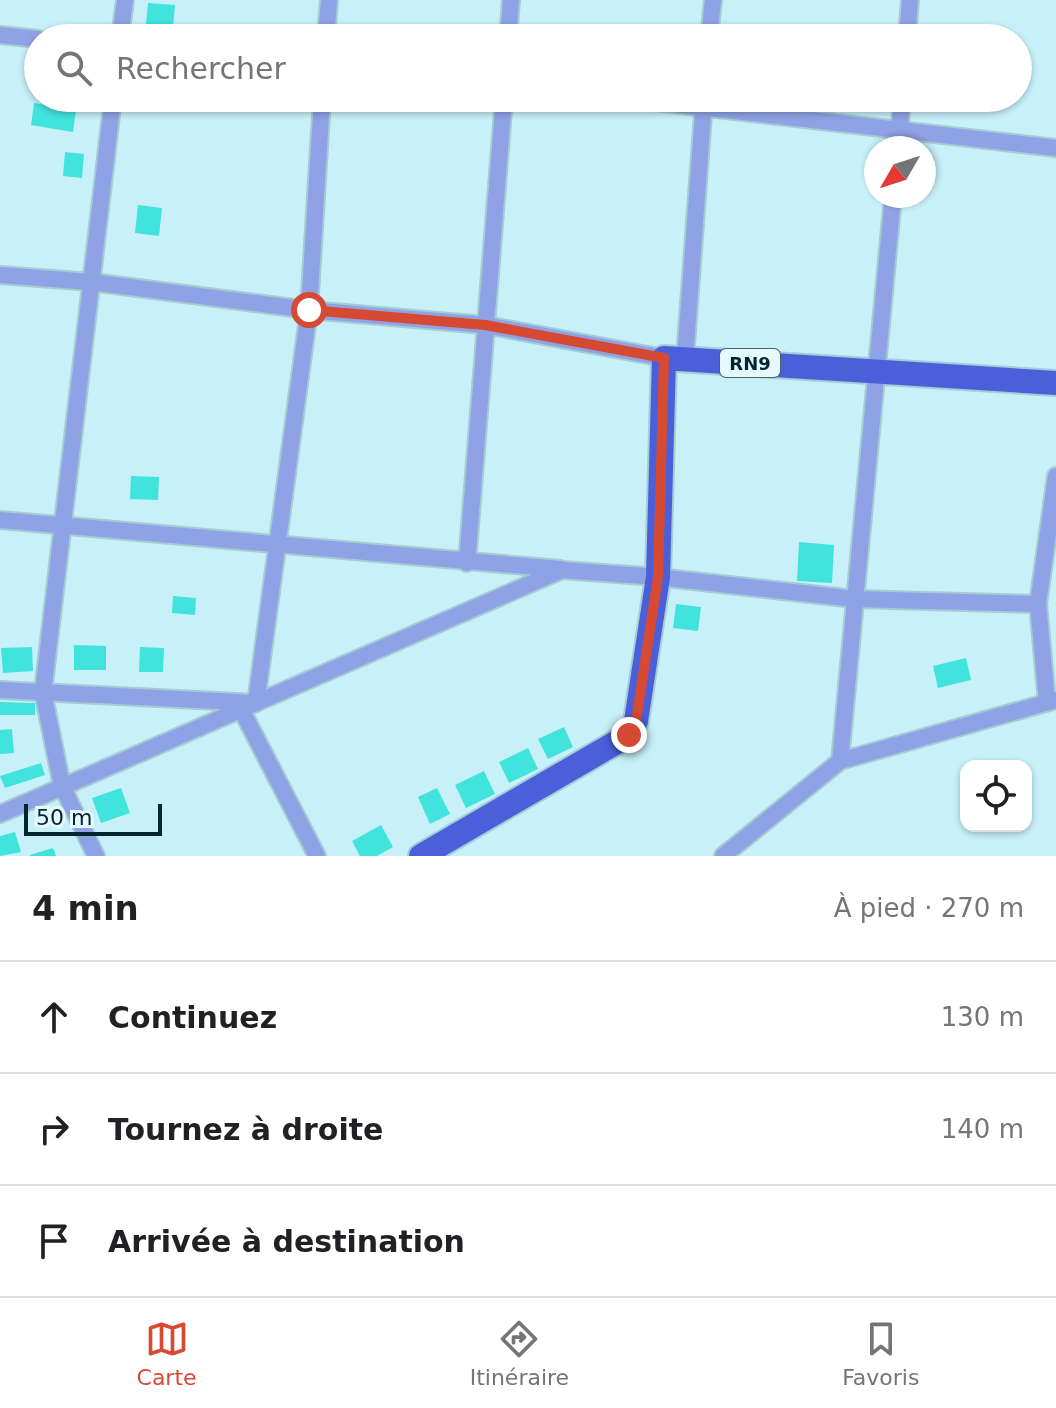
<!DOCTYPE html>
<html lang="fr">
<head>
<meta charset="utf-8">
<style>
  body { margin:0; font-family:"DejaVu Sans",sans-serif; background:#f6f6f6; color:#202124 }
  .controls { position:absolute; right:24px; bottom:24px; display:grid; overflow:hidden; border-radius:16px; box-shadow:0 2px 6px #0004 }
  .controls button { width:72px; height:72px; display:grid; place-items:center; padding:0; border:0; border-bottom:2px solid #e0e0e0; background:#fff; color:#202124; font:40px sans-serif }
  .compass { position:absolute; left:864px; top:136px; width:72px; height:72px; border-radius:50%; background:#fff; box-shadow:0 2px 6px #0004; rotate:231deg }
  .scale { position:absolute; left:24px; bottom:20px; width:138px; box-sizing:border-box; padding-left:8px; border:4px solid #01262d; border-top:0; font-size:22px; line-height:28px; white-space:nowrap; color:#01262d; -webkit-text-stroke:6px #e6f9fe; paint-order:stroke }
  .stop { position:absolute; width:24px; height:24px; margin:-18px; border:6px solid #d64a33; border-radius:50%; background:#fff }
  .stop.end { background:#d64a33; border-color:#fff; box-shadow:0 2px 8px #0008 }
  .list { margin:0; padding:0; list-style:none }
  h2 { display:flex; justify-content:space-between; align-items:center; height:104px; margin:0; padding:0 32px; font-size:34px }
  h2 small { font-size:26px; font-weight:400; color:#757577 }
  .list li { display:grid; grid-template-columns:52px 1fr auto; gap:24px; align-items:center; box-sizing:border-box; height:112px; padding:0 32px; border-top:2px solid #e0e0e0 }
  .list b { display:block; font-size:30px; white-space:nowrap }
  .list em { font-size:26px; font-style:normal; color:#757577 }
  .icon { flex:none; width:44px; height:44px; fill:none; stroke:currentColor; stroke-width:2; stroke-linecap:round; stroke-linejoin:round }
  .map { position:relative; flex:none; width:1056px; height:856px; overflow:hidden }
  .search { position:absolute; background:#fff; box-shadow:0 2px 6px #0004; left:24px; right:24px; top:24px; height:88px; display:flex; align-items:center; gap:20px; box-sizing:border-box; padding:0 28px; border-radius:44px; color:#757577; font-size:30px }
  .sheet { height:440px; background:#fff }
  nav { display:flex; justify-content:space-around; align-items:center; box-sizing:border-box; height:112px; border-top:2px solid #e0e0e0; background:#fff; font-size:22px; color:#757577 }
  nav a { display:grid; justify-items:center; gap:4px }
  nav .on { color:#d64a33 }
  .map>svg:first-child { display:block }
  .building { fill:#41e3dd }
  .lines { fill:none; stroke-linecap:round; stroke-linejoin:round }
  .minor-casing { stroke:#a4ccd4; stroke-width:20 }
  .primary-casing { stroke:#a4ccd4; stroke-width:28 }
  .minor { stroke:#8fa2e5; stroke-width:16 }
  .primary { stroke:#4b5fdb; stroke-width:24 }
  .route { stroke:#d64a33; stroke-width:10 }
  .labels { text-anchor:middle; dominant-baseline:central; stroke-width:8; stroke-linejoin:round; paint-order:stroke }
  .shield { fill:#e6f9fe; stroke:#46656c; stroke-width:2 }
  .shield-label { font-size:18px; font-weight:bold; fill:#01262d }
</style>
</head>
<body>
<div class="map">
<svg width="1056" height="856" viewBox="0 0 1056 856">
  <rect width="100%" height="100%" fill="#c8f0f9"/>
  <!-- building -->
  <g class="building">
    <path d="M 148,3 L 175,5 L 172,38 L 145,35 Z"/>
    <path d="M 140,98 L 178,98 L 178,108 L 140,107 Z"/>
    <path d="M 34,103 L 76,110 L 73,132 L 31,125 Z"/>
    <path d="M 65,152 L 84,154 L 82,178 L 63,176 Z"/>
    <path d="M 138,205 L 162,208 L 159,236 L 135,233 Z"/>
    <path d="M 131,476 L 159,477 L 158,500 L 130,499 Z"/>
    <path d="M 799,542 L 834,545 L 832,583 L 797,581 Z"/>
    <path d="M 173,596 L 196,598 L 195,615 L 172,613 Z"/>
    <path d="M 676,604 L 701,607 L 698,631 L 673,628 Z"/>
    <path d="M 74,645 L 106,646 L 106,670 L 74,670 Z"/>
    <path d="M 32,647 L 33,671 L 3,673 L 1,648 Z"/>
    <path d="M 140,647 L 164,648 L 163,672 L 139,672 Z"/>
    <path d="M 966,658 L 971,680 L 938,688 L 933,666 Z"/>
    <path d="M 0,702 L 35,703 L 35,715 L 0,715 Z"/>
    <path d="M 564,727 L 573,747 L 548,759 L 538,739 Z"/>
    <path d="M 12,729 L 14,753 L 0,754 L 0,730 Z"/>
    <path d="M 528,748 L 538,769 L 509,783 L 499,762 Z"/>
    <path d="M 41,763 L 45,775 L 5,788 L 0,776 Z"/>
    <path d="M 484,771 L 495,794 L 466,808 L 455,785 Z"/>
    <path d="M 121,788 L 130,813 L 101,823 L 92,798 Z"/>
    <path d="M 437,788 L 450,814 L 430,824 L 418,797 Z"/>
    <path d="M 381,825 L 393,847 L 377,856 L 360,856 L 352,841 Z"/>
    <path d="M 15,832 L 21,852 L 0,856 L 0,836 Z"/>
    <path d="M 53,848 L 56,856 L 30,856 L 30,855 Z"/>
  </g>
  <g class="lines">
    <defs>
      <g id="minor">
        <path d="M 0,35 L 38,39"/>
        <path d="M 120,38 L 125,0"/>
        <path d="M 326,38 L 329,0"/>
        <path d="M 508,38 L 511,0"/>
        <path d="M 709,38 L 713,0"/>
        <path d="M 907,38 L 910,0"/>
        <path d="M 621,98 L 1056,148"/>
        <path d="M 898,148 L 902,98"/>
        <path d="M 0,275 L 91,282 L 309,310 L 485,325 L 664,358"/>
        <path d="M 685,359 L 704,100"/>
        <path d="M 0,520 L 560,569"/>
        <path d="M 467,563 L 504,98"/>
        <path d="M 0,690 L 256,703 L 309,310 L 322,98"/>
        <path d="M 1047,702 L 1038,604 L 1056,476"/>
        <path d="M 241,709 L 317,856"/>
        <path d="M 840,761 L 893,196"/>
        <path d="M 0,814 L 562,570 L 658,577 L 855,599 L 1038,604"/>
        <path d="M 96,856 L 62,786 L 43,692 L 113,98"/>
        <path d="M 723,856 L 840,761 L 1056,700"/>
      </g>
      <path id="primary" d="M 421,856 L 629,735 L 636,721 L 658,577 L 664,358 L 1056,383"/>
    </defs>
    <!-- minor casing -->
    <use href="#minor" class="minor-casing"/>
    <!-- primary casing -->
    <use href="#primary" class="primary-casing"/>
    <!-- minor -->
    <use href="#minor" class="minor"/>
    <!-- primary -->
    <use href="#primary" class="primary"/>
  </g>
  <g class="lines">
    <!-- route -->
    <path class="route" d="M 309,310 L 485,325 L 664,358 L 658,577 L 636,721 L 629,735"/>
  </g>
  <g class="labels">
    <!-- shield labels -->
    <rect class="shield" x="720" y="349" width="60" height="28" rx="6"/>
    <g class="shield-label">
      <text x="750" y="363">RN9</text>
    </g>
  </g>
</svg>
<div class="controls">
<button><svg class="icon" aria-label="locate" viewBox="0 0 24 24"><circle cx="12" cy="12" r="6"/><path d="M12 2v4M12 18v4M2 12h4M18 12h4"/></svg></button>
</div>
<svg class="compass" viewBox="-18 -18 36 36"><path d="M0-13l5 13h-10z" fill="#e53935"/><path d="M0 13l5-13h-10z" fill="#757577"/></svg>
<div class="scale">50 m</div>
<div class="stop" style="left:309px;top:310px"></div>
<div class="stop end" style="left:629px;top:735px"></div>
<div class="search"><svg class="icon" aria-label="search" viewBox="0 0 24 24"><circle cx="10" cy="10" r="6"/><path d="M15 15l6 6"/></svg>Rechercher</div>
</div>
<section class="sheet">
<h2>4 min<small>À pied · 270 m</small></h2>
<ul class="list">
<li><svg class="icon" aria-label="ahead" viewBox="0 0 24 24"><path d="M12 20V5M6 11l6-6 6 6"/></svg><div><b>Continuez</b></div><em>130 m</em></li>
<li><svg class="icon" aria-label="right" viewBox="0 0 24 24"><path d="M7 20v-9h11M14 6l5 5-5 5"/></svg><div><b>Tournez à droite</b></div><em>140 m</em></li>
<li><svg class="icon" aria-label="arrive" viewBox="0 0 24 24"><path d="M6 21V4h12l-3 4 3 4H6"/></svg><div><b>Arrivée à destination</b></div></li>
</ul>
</section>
<nav>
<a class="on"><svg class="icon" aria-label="map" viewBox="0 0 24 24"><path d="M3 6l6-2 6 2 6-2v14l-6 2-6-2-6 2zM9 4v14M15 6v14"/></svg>Carte</a>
<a><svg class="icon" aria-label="directions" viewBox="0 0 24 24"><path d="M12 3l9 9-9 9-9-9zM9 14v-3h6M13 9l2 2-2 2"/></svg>Itinéraire</a>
<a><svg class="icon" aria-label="saved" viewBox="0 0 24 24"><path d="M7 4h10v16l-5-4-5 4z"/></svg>Favoris</a>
</nav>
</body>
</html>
